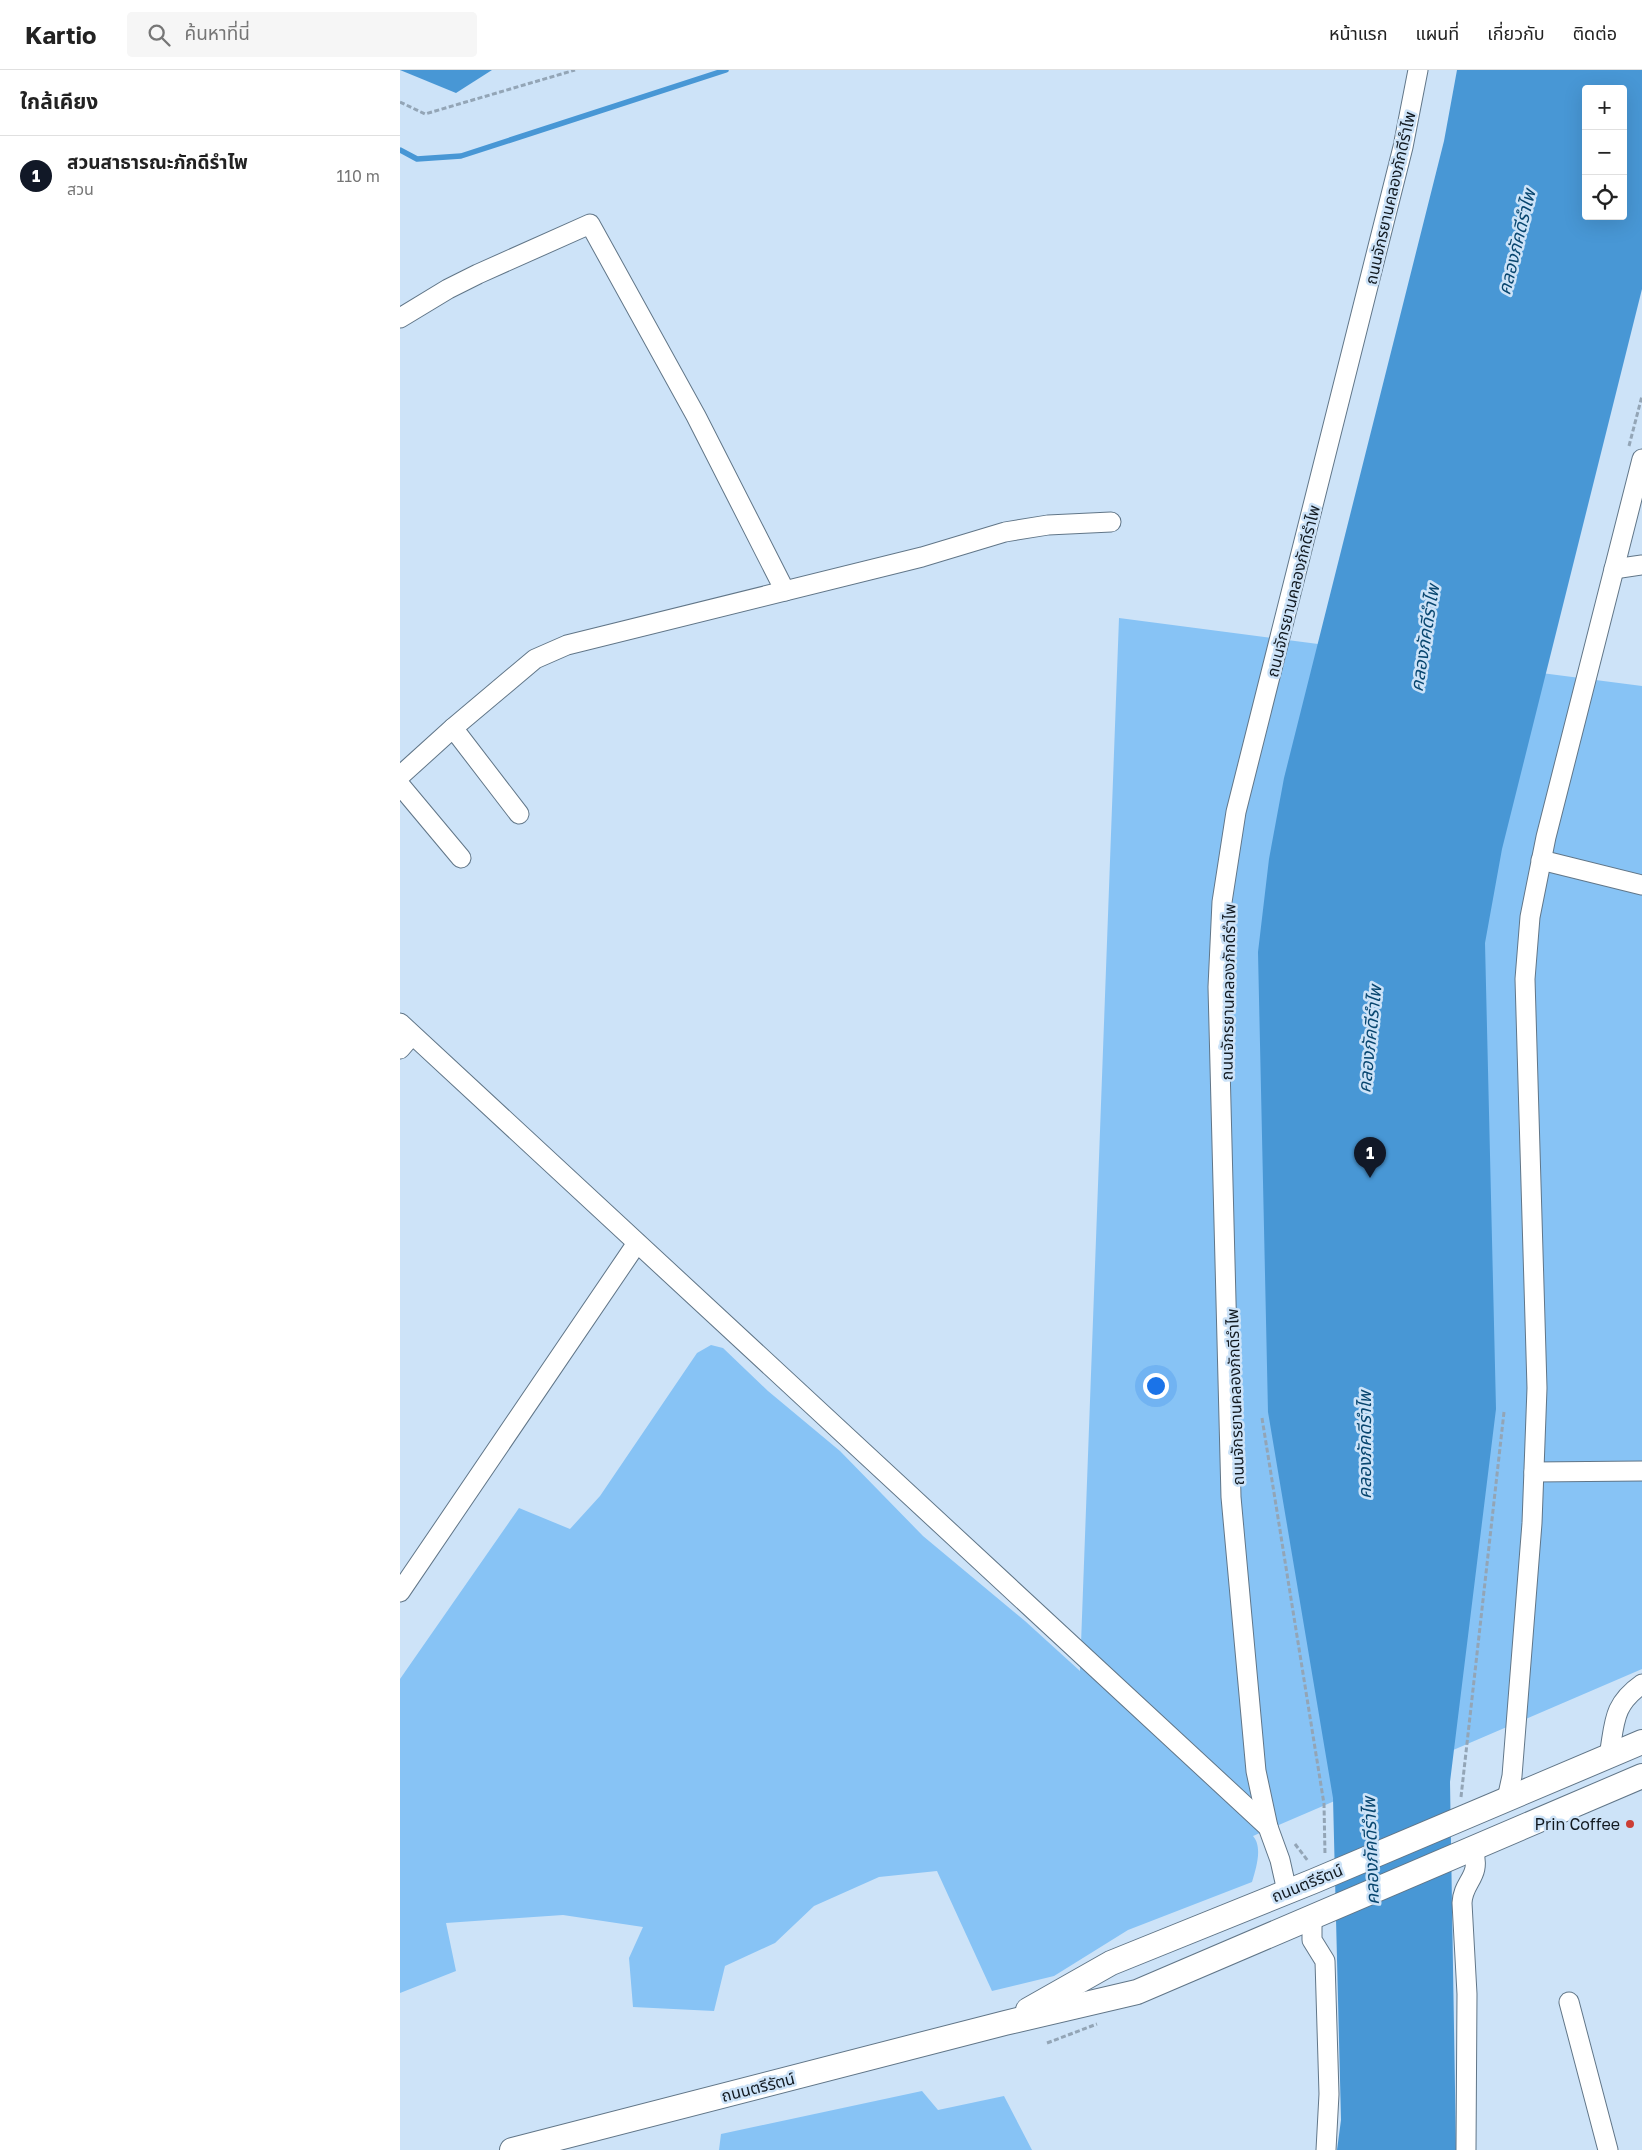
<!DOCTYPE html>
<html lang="th">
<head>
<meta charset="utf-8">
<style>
  body { margin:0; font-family:"Golos Text","Noto Sans Thai",sans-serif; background:#f6f6f6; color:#222 }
  .controls { position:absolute; right:15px; top:15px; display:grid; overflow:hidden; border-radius:5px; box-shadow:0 5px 20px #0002 }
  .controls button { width:45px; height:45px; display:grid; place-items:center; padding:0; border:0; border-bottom:1px solid #e0e0e0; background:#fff; color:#222; font:25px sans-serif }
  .you { position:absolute; left:755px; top:1315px; width:18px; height:18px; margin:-12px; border:4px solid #fff; border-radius:50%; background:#1a73e8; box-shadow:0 0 0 8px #1a73e833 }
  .badge { display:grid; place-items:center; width:32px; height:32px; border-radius:50%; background:#111827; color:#fff; font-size:16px; font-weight:700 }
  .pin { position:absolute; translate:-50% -41px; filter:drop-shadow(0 1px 2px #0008) }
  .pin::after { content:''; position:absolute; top:26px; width:18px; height:15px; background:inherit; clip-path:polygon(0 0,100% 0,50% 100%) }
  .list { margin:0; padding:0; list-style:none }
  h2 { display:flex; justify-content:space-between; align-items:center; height:65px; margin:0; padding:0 20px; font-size:21px }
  h2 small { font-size:16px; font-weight:400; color:#767676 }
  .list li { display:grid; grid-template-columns:32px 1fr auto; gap:15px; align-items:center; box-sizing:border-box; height:80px; padding:0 20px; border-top:1px solid #e0e0e0 }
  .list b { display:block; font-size:19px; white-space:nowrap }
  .list p { margin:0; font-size:16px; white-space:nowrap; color:#767676 }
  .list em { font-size:16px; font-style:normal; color:#767676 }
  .icon { flex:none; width:28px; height:28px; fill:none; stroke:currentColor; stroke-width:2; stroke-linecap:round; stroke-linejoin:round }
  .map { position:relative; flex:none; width:1242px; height:2080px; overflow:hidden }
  header { display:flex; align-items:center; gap:30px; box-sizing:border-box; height:70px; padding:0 25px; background:#fff; border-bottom:1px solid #e0e0e0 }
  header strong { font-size:24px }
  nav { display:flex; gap:28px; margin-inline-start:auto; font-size:18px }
  .search { width:350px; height:45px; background:#f6f6f6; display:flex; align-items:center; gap:12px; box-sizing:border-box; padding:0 18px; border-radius:5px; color:#767676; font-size:19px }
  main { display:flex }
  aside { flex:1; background:#fff }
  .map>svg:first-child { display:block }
  .green { fill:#87c3f5 }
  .water { fill:#4897d5; fill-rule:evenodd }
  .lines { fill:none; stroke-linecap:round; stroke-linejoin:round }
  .stream { stroke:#4897d5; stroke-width:5.5 }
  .minor-casing { stroke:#617688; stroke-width:21 }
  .major-casing { stroke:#617688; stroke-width:26 }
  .path { stroke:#93a5b6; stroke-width:3; stroke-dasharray:5 2.5; stroke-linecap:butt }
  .minor { stroke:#fff; stroke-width:19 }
  .major { stroke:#fff; stroke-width:24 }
  .poi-dot { fill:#cc3e35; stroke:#cde3f8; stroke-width:2 }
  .labels { text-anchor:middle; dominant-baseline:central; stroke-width:5; stroke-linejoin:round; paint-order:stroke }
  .street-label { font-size:16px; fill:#111920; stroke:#cde3f8 }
  .poi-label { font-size:16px; fill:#111920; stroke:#cde3f8; text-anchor:end }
  .water-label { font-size:18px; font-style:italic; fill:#08466f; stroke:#cde3f8 }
</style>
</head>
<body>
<header>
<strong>Kartio</strong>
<div class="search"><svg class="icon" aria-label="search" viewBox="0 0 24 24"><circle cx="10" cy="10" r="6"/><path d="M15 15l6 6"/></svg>ค้นหาที่นี่</div>
<nav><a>หน้าแรก</a><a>แผนที่</a><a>เกี่ยวกับ</a><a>ติดต่อ</a></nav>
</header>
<main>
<aside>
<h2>ใกล้เคียง<small></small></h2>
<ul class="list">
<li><span class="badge">1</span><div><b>สวนสาธารณะภักดีรำไพ</b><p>สวน</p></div><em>110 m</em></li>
</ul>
</aside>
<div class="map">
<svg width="1242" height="2080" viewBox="0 0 1242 2080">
  <rect width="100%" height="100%" fill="#cde3f8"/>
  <!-- green -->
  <g class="green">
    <path d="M 719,548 L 1242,616 L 1242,1599 L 853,1766 C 863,1777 856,1799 852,1812 L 728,1860 L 654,1906 L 592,1921 L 537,1801 L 479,1807 L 414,1836 L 375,1873 L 325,1896 L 314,1941 L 233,1937 L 229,1888 L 243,1857 L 163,1845 L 46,1853 L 56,1901 L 0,1923 L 0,1609 L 119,1438 L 170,1459 L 200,1426 L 297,1283 L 311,1275 L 323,1278 L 368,1321 L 440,1381 L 523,1466 L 625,1551 L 680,1601 Z"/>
    <path d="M 522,2021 L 538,2040 L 604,2026 L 632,2080 L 319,2080 L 321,2064 Z"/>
  </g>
  <!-- water -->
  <g class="water">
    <path d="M 0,0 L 92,0 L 56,23 Z"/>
    <path d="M 1057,0 L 1242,0 L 1242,219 L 1102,779 L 1085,873 L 1096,1339 L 1050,1712 L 1056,2080 L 937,2080 L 941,2050 L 933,1728 L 868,1342 L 858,882 L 869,789 L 884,708 L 1044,71 ZM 1186,19 L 1223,19 L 1223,146 L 1186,146 Z"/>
  </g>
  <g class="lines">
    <!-- stream -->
    <path class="stream" d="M 0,80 L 17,89 L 61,86 L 326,0"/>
    <defs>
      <g id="minor">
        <path d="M 0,248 L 48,219 L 78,204 L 190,154 L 296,346 L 385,521"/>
        <path d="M 1214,499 L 1242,495"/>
        <path d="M 53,658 L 135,589 L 167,575 L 522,487 L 605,462 L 648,455 L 711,452"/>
        <path d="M 0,706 L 53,658 L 119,744"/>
        <path d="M 0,715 L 61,788"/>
        <path d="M 1141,790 L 1242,815"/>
        <path d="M 0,953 L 868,1757 L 880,1790 L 887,1821"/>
        <path d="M 0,979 L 12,965"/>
        <path d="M 1134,1402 L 1242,1401"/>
        <path d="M 0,1522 L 237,1173"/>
        <path d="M 1209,1686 C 1215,1653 1212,1635 1242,1614"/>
        <path d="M 1107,1729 L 1112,1706 L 1132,1453 L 1137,1318 L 1125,909 L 1130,847 L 1146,767 L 1242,389"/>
        <path d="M 868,1757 L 856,1701 L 831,1427 L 818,917 L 822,832 L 836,742 L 1003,77 L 1018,0"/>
        <path d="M 912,1849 L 912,1870 L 925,1891 L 929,2024 L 926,2080"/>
        <path d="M 1169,1932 L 1208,2080"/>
        <path d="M 1066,2080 L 1067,1924 L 1062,1833 C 1063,1810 1082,1808 1073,1779"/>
      </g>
      <g id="major">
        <path d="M 628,1940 L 711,1893 L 914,1811 L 1242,1672"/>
        <path d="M 112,2080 L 605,1953 L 737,1922 L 1242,1706"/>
      </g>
    </defs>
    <!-- minor casing -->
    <use href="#minor" class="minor-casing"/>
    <!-- major casing -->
    <use href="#major" class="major-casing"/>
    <!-- path -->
    <g class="path">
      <path d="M 0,32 L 25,44 L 175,0"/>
      <path d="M 1229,376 L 1242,326"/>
      <path d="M 862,1348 L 924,1734 L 925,1785"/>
      <path d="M 1061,1727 L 1104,1342"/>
      <path d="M 895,1774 L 908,1791"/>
      <path d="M 647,1973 L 697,1954"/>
    </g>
    <!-- minor -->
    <use href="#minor" class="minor"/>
    <!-- major -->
    <use href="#major" class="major"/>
  </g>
  <!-- markers -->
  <circle class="poi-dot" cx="1230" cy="1754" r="5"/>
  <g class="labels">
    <!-- street labels -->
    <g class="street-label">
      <text transform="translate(990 128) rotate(-77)">ถนนจักรยานคลองภักดีรำไพ</text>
      <text transform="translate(893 521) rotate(-76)">ถนนจักรยานคลองภักดีรำไพ</text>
      <text transform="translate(828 922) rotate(-89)">ถนนจักรยานคลองภักดีรำไพ</text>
      <text transform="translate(835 1327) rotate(-92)">ถนนจักรยานคลองภักดีรำไพ</text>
      <text transform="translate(907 1813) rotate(-22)">ถนนตรีรัตน์</text>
      <text transform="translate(358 2017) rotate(-14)">ถนนตรีรัตน์</text>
    </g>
    <!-- poi labels -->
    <g class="poi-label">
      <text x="1220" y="1754">Prin Coffee</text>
    </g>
    <!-- water labels -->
    <g class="water-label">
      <text transform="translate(1116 172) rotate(-76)">คลองภัคดีรำไพ</text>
      <text transform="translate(1024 568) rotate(-81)">คลองภัคดีรำไพ</text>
      <text transform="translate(969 969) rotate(-84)">คลองภัคดีรำไพ</text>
      <text transform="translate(964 1375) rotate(-90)">คลองภัคดีรำไพ</text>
      <text transform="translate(970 1781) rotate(-92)">คลองภัคดีรำไพ</text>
    </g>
  </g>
</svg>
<div class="controls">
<button>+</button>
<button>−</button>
<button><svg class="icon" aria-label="locate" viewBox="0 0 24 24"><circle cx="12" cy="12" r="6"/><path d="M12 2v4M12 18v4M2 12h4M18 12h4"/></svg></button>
</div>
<div class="you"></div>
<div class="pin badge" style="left:970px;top:1108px">1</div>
</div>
</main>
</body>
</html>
